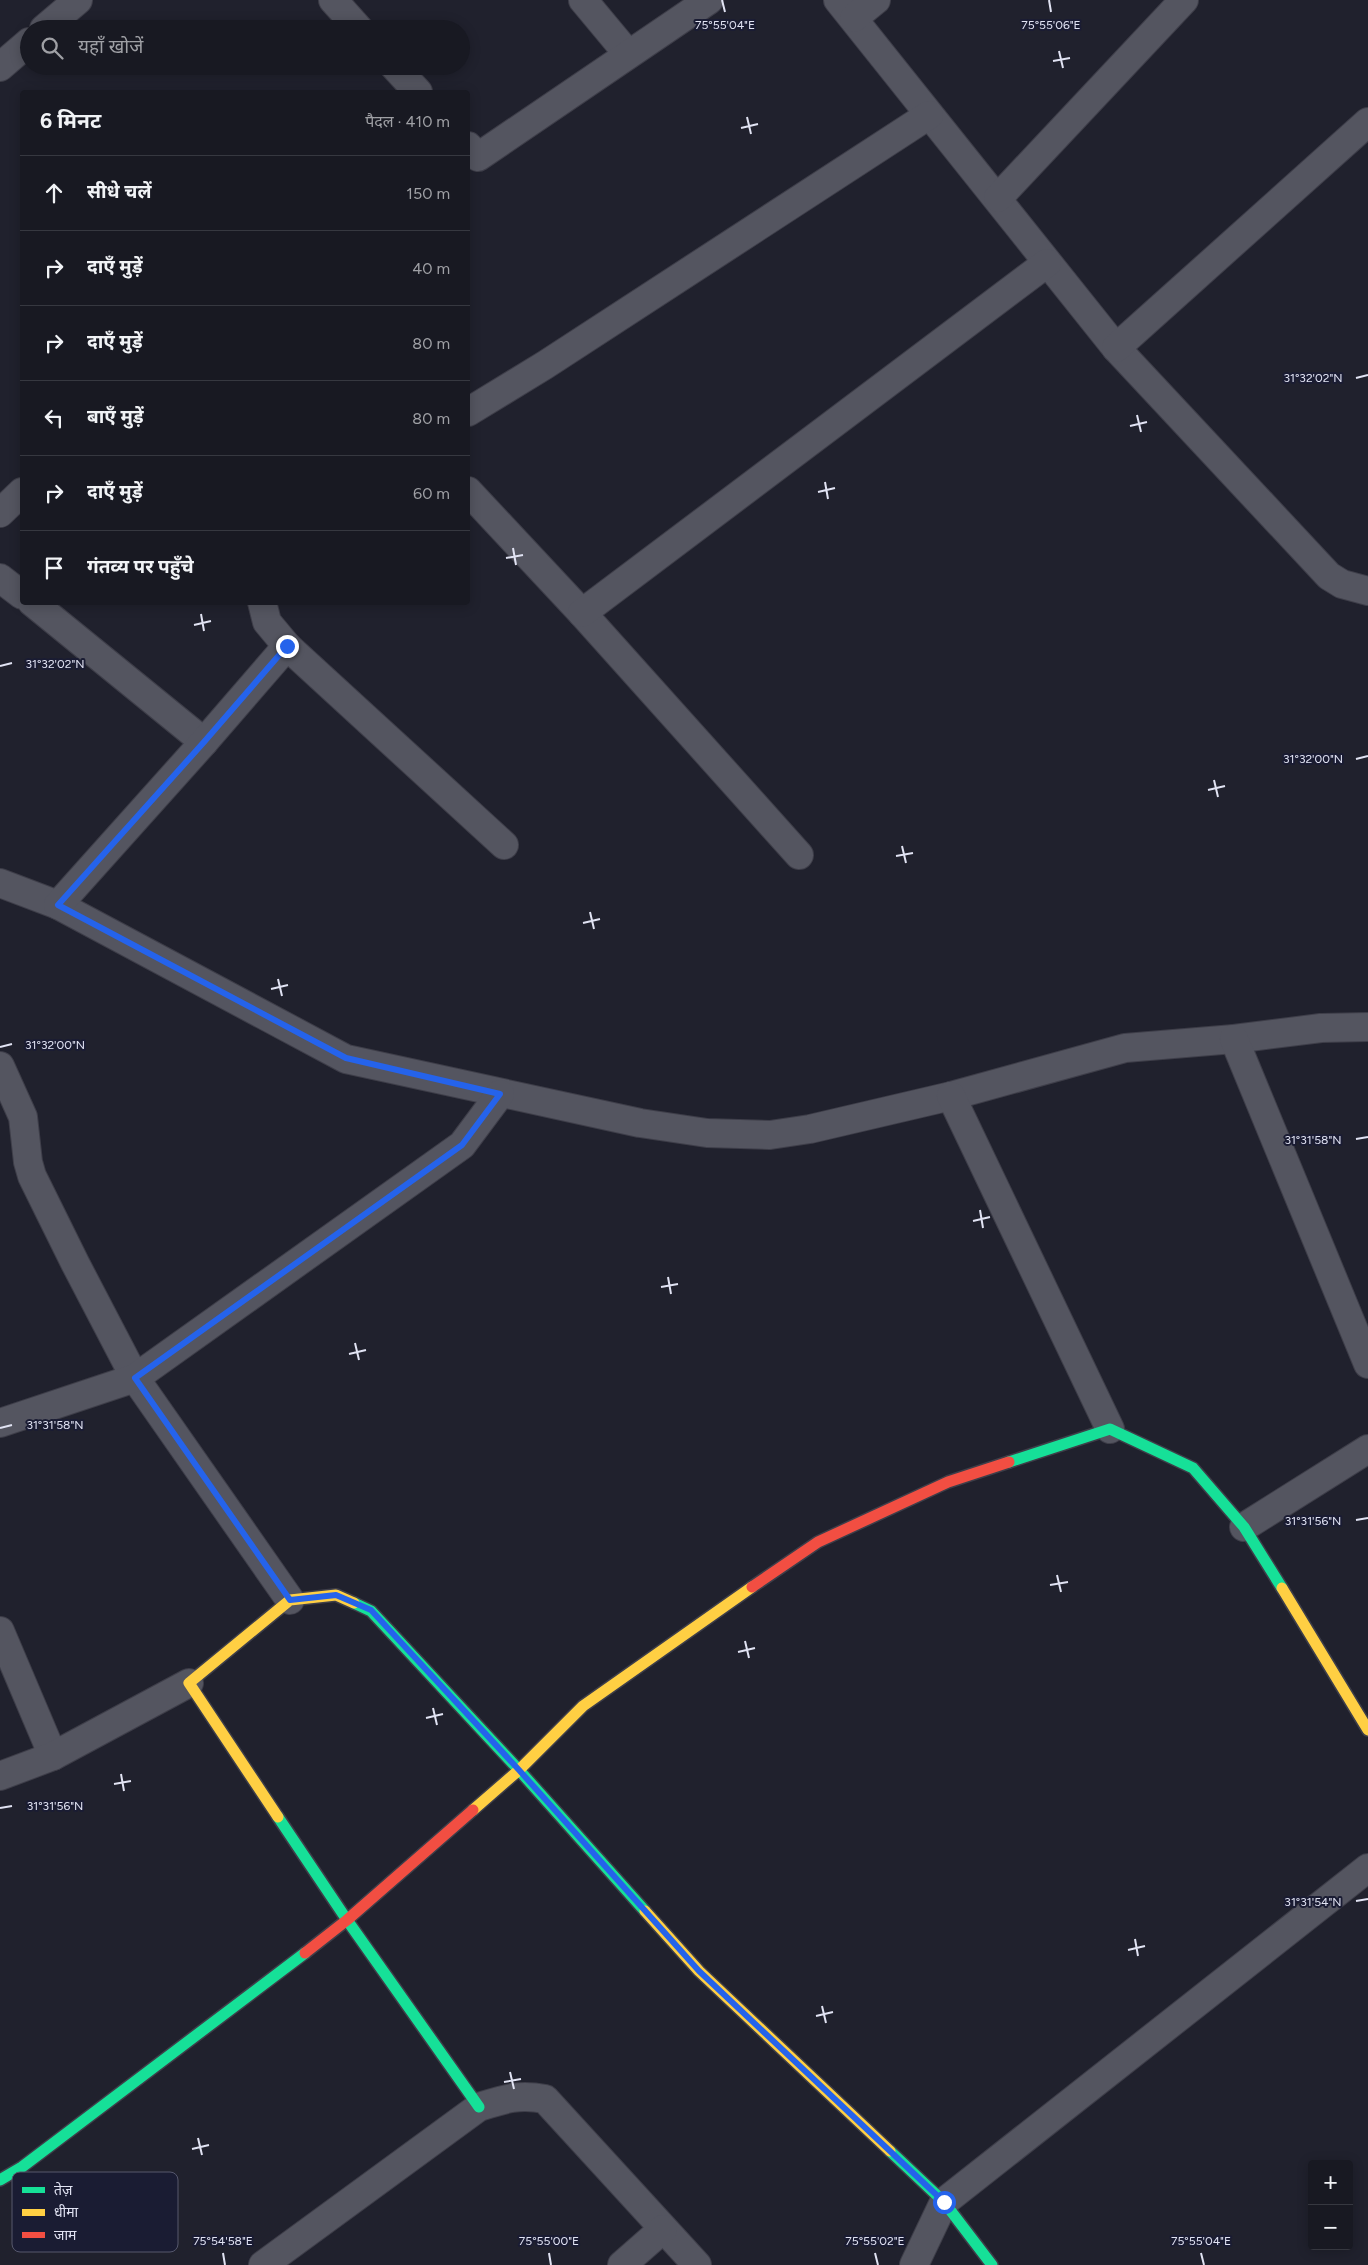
<!DOCTYPE html>
<html lang="hi">
<head>
<meta charset="utf-8">
<style>
  body { margin:0; font-family:Figtree,"Noto Sans Devanagari",sans-serif; background:#21222a; color:#f1f3f6 }
  .controls { position:absolute; right:15px; bottom:15px; display:grid; overflow:hidden; border-radius:5px; box-shadow:0 2px 12px #0003 }
  .controls button { width:45px; height:45px; display:grid; place-items:center; padding:0; border:0; border-bottom:1px solid #363840; background:#181922; color:#f1f3f6; font:25px sans-serif }
  .stop { position:absolute; width:15px; height:15px; margin:-11px; border:4px solid #2563eb; border-radius:50%; background:#fff }
  .stop.end { background:#2563eb; border-color:#fff; box-shadow:0 1px 5px #0008 }
  .list { margin:0; padding:0; list-style:none }
  h2 { display:flex; justify-content:space-between; align-items:center; height:65px; margin:0; padding:0 20px; font-size:21px }
  h2 small { font-size:16px; font-weight:400; color:#9fa0a5 }
  .list li { display:grid; grid-template-columns:32px 1fr auto; gap:15px; align-items:center; box-sizing:border-box; height:75px; padding:0 20px; border-top:1px solid #363840 }
  .list b { display:block; font-size:19px; white-space:nowrap }
  .list em { font-size:16px; font-style:normal; color:#9fa0a5 }
  .icon { flex:none; width:28px; height:28px; fill:none; stroke:currentColor; stroke-width:2; stroke-linecap:round; stroke-linejoin:round }
  .map { position:relative; flex:none; width:1368px; height:2265px; overflow:hidden }
  .search { position:absolute; background:#181922; box-shadow:0 2px 12px #0003; left:20px; top:20px; width:450px; height:55px; display:flex; align-items:center; gap:12px; box-sizing:border-box; padding:0 18px; border-radius:28px; color:#9fa0a5; font-size:19px }
  .panel { position:absolute; background:#181922; box-shadow:0 2px 12px #0003; left:20px; top:90px; width:450px; height:515px; border-radius:5px }
  .map>svg:first-child { display:block }
  .lines { fill:none; stroke-linecap:round; stroke-linejoin:round }
  .street-casing { stroke:#3e3e49; stroke-width:30 }
  .fast-casing { stroke:#3e3e49; stroke-width:14 }
  .slow-casing { stroke:#3e3e49; stroke-width:14 }
  .jam-casing { stroke:#3e3e49; stroke-width:14 }
  .street { stroke:#545560; stroke-width:28 }
  .fast { stroke:#16e098; stroke-width:11 }
  .slow { stroke:#ffcf43; stroke-width:11 }
  .jam { stroke:#f24e42; stroke-width:11 }
  .route { stroke:#2563eb; stroke-width:6 }
  .ticks { fill:none; stroke:#e1e3f3; stroke-width:2 }
  .key { fill:#1a1c33; stroke:#56586d; stroke-width:1 }
  .key-label { font-size:14px; fill:#e1e3f3 }
  .ticks-label { font-size:12px; text-anchor:middle; fill:#e1e3f3; stroke:#1a1c33; stroke-width:4; stroke-linejoin:round; paint-order:stroke }
</style>
</head>
<body>
<div class="map">
<svg width="1368" height="2265" viewBox="0 0 1368 2265">
  <rect width="100%" height="100%" fill="#20212d"/>
  <g class="lines">
    <defs>
      <g id="street">
        <path d="M 333,0 L 359,29"/>
        <path d="M 583,0 L 628,54"/>
        <path d="M 838,0 L 1116,348 L 1329,576 L 1342,584 L 1368,591"/>
        <path d="M 854,18 L 876,0"/>
        <path d="M 44,29 L 78,0"/>
        <path d="M 394,66 L 418,92"/>
        <path d="M 0,67 L 29,42"/>
        <path d="M 468,146 L 478,157 L 709,0"/>
        <path d="M 998,198 L 1184,0"/>
        <path d="M 1116,348 L 1368,122"/>
        <path d="M 468,412 L 545,365 L 929,115"/>
        <path d="M 468,491 L 582,613 L 799,855"/>
        <path d="M 0,513 L 22,492"/>
        <path d="M 0,578 L 22,595"/>
        <path d="M 32,602 L 204,742"/>
        <path d="M 582,613 L 1047,263"/>
        <path d="M 287,646 L 504,845"/>
        <path d="M 0,883 L 58,905 L 346,1059 L 640,1123 L 707,1133 L 770,1135 L 810,1129 L 951,1096 L 1125,1048 L 1234,1039 L 1321,1028 L 1368,1027"/>
        <path d="M 58,905 L 204,742 L 287,646 L 267,622 L 262,602"/>
        <path d="M 1234,1039 L 1368,1364"/>
        <path d="M 0,1066 L 23,1117 L 28,1162 L 32,1176 L 75,1263 L 135,1378 L 290,1600"/>
        <path d="M 951,1096 L 1110,1429"/>
        <path d="M 0,1423 L 135,1378 L 462,1145 L 500,1094"/>
        <path d="M 1244,1527 L 1368,1449"/>
        <path d="M 0,1631 L 53,1756"/>
        <path d="M 0,1776 L 53,1756 L 189,1683"/>
        <path d="M 263,2265 L 479,2107 C 504,2099 518,2094 545,2099 L 697,2265"/>
        <path d="M 622,2265 L 663,2229"/>
        <path d="M 914,2265 L 944,2202 L 1368,1868"/>
      </g>
      <g id="fast">
        <path d="M 1009,1462 L 1110,1429 L 1193,1468 L 1244,1527 L 1282,1588"/>
        <path d="M 354,1603 L 371,1611 L 519,1770 L 645,1911"/>
        <path d="M 278,1817 L 347,1920 L 479,2107"/>
        <path d="M 890,2151 L 944,2202 L 992,2265"/>
        <path d="M 0,2180 L 22,2167 L 305,1953"/>
      </g>
      <g id="slow">
        <path d="M 1282,1588 L 1368,1730"/>
        <path d="M 473,1810 L 519,1770 L 583,1706 L 752,1587"/>
        <path d="M 278,1817 L 189,1683 L 290,1600 L 336,1595 L 354,1603"/>
        <path d="M 645,1911 L 699,1971 L 890,2151"/>
      </g>
      <g id="jam">
        <path d="M 752,1587 L 818,1542 L 948,1482 L 1009,1462"/>
        <path d="M 305,1953 L 347,1920 L 473,1810"/>
      </g>
    </defs>
    <!-- street casing -->
    <use href="#street" class="street-casing"/>
    <!-- fast casing -->
    <use href="#fast" class="fast-casing"/>
    <!-- slow casing -->
    <use href="#slow" class="slow-casing"/>
    <!-- jam casing -->
    <use href="#jam" class="jam-casing"/>
    <!-- street -->
    <use href="#street" class="street"/>
    <!-- fast -->
    <use href="#fast" class="fast"/>
    <!-- slow -->
    <use href="#slow" class="slow"/>
    <!-- jam -->
    <use href="#jam" class="jam"/>
  </g>
  <g class="lines">
    <!-- route -->
    <path class="route" d="M 287,646 L 204,742 L 58,905 L 346,1058 L 500,1094 L 462,1145 L 135,1378 L 290,1600 L 336,1595 L 371,1610 L 519,1770 L 699,1971 L 944,2202"/>
  </g>
  <!-- ticks -->
  <path class="ticks" d="M 722,0 L 725,12M 1049,0 L 1051,12M 1059,51 L 1063,68M 1053,61 L 1070,58M 747,117 L 751,134M 741,128 L 758,124M 1356,378 L 1368,375M 1137,415 L 1141,432M 1130,426 L 1147,422M 825,482 L 828,499M 818,492 L 835,488M 513,548 L 516,565M 506,558 L 523,555M 201,614 L 204,631M 194,625 L 211,621M 0,666 L 12,663M 1356,759 L 1368,756M 1214,780 L 1218,797M 1208,790 L 1225,786M 902,846 L 906,863M 896,856 L 913,853M 590,912 L 594,929M 583,923 L 600,919M 278,979 L 282,996M 271,989 L 288,985M 0,1047 L 12,1044M 1356,1139 L 1368,1137M 980,1210 L 983,1228M 973,1221 L 990,1217M 668,1277 L 671,1294M 661,1287 L 678,1284M 355,1343 L 359,1360M 349,1354 L 366,1350M 0,1428 L 12,1425M 1356,1520 L 1368,1518M 1057,1575 L 1061,1592M 1050,1585 L 1068,1582M 745,1641 L 749,1658M 738,1652 L 755,1648M 433,1708 L 437,1725M 426,1718 L 443,1714M 121,1774 L 124,1791M 114,1784 L 131,1781M 0,1808 L 12,1806M 1356,1901 L 1368,1899M 1135,1939 L 1138,1956M 1128,1950 L 1145,1946M 822,2006 L 826,2023M 816,2016 L 833,2012M 510,2072 L 514,2089M 504,2082 L 521,2079M 198,2138 L 202,2155M 192,2149 L 209,2145M 223,2253 L 225,2265M 549,2253 L 551,2265M 875,2253 L 878,2265M 1201,2253 L 1204,2265"/>
  <!-- legend -->
  <rect x="12" y="2172" width="166" height="80" rx="8" class="key"/>
  <rect x="22" y="2187" width="23" height="6" fill="#16e098"/>
  <rect x="22" y="2209" width="23" height="7" fill="#ffcf43"/>
  <rect x="22" y="2232" width="23" height="6" fill="#f24e42"/>
  <g class="key-label">
    <text x="54" y="2195">तेज़</text>
    <text x="54" y="2217">धीमा</text>
    <text x="54" y="2240">जाम</text>
  </g>
  <g class="ticks-label">
    <text x="725" y="29">75°55'04"E</text>
    <text x="1051" y="29">75°55'06"E</text>
    <text x="1313" y="382">31°32'02"N</text>
    <text x="55" y="668">31°32'02"N</text>
    <text x="1313" y="763">31°32'00"N</text>
    <text x="55" y="1049">31°32'00"N</text>
    <text x="1313" y="1144">31°31'58"N</text>
    <text x="55" y="1429">31°31'58"N</text>
    <text x="1313" y="1525">31°31'56"N</text>
    <text x="55" y="1810">31°31'56"N</text>
    <text x="1313" y="1906">31°31'54"N</text>
    <text x="223" y="2245">75°54'58"E</text>
    <text x="549" y="2245">75°55'00"E</text>
    <text x="875" y="2245">75°55'02"E</text>
    <text x="1201" y="2245">75°55'04"E</text>
  </g>
</svg>
<div class="controls">
<button>+</button>
<button>−</button>
</div>
<div class="stop" style="left:944px;top:2202px"></div>
<div class="stop end" style="left:287px;top:646px"></div>
<div class="search"><svg class="icon" aria-label="search" viewBox="0 0 24 24"><circle cx="10" cy="10" r="6"/><path d="M15 15l6 6"/></svg>यहाँ खोजें</div>
<section class="panel">
<h2>6 मिनट<small>पैदल · 410 m</small></h2>
<ul class="list">
<li><svg class="icon" aria-label="ahead" viewBox="0 0 24 24"><path d="M12 20V5M6 11l6-6 6 6"/></svg><div><b>सीधे चलें</b></div><em>150 m</em></li>
<li><svg class="icon" aria-label="right" viewBox="0 0 24 24"><path d="M7 20v-9h11M14 6l5 5-5 5"/></svg><div><b>दाएँ मुड़ें</b></div><em>40 m</em></li>
<li><svg class="icon" aria-label="right" viewBox="0 0 24 24"><path d="M7 20v-9h11M14 6l5 5-5 5"/></svg><div><b>दाएँ मुड़ें</b></div><em>80 m</em></li>
<li><svg class="icon" aria-label="left" viewBox="0 0 24 24"><path d="M17 20v-9H6M10 6l-5 5 5 5"/></svg><div><b>बाएँ मुड़ें</b></div><em>80 m</em></li>
<li><svg class="icon" aria-label="right" viewBox="0 0 24 24"><path d="M7 20v-9h11M14 6l5 5-5 5"/></svg><div><b>दाएँ मुड़ें</b></div><em>60 m</em></li>
<li><svg class="icon" aria-label="arrive" viewBox="0 0 24 24"><path d="M6 21V4h12l-3 4 3 4H6"/></svg><div><b>गंतव्य पर पहुँचे</b></div></li>
</ul>
</section>
</div>
</body>
</html>
